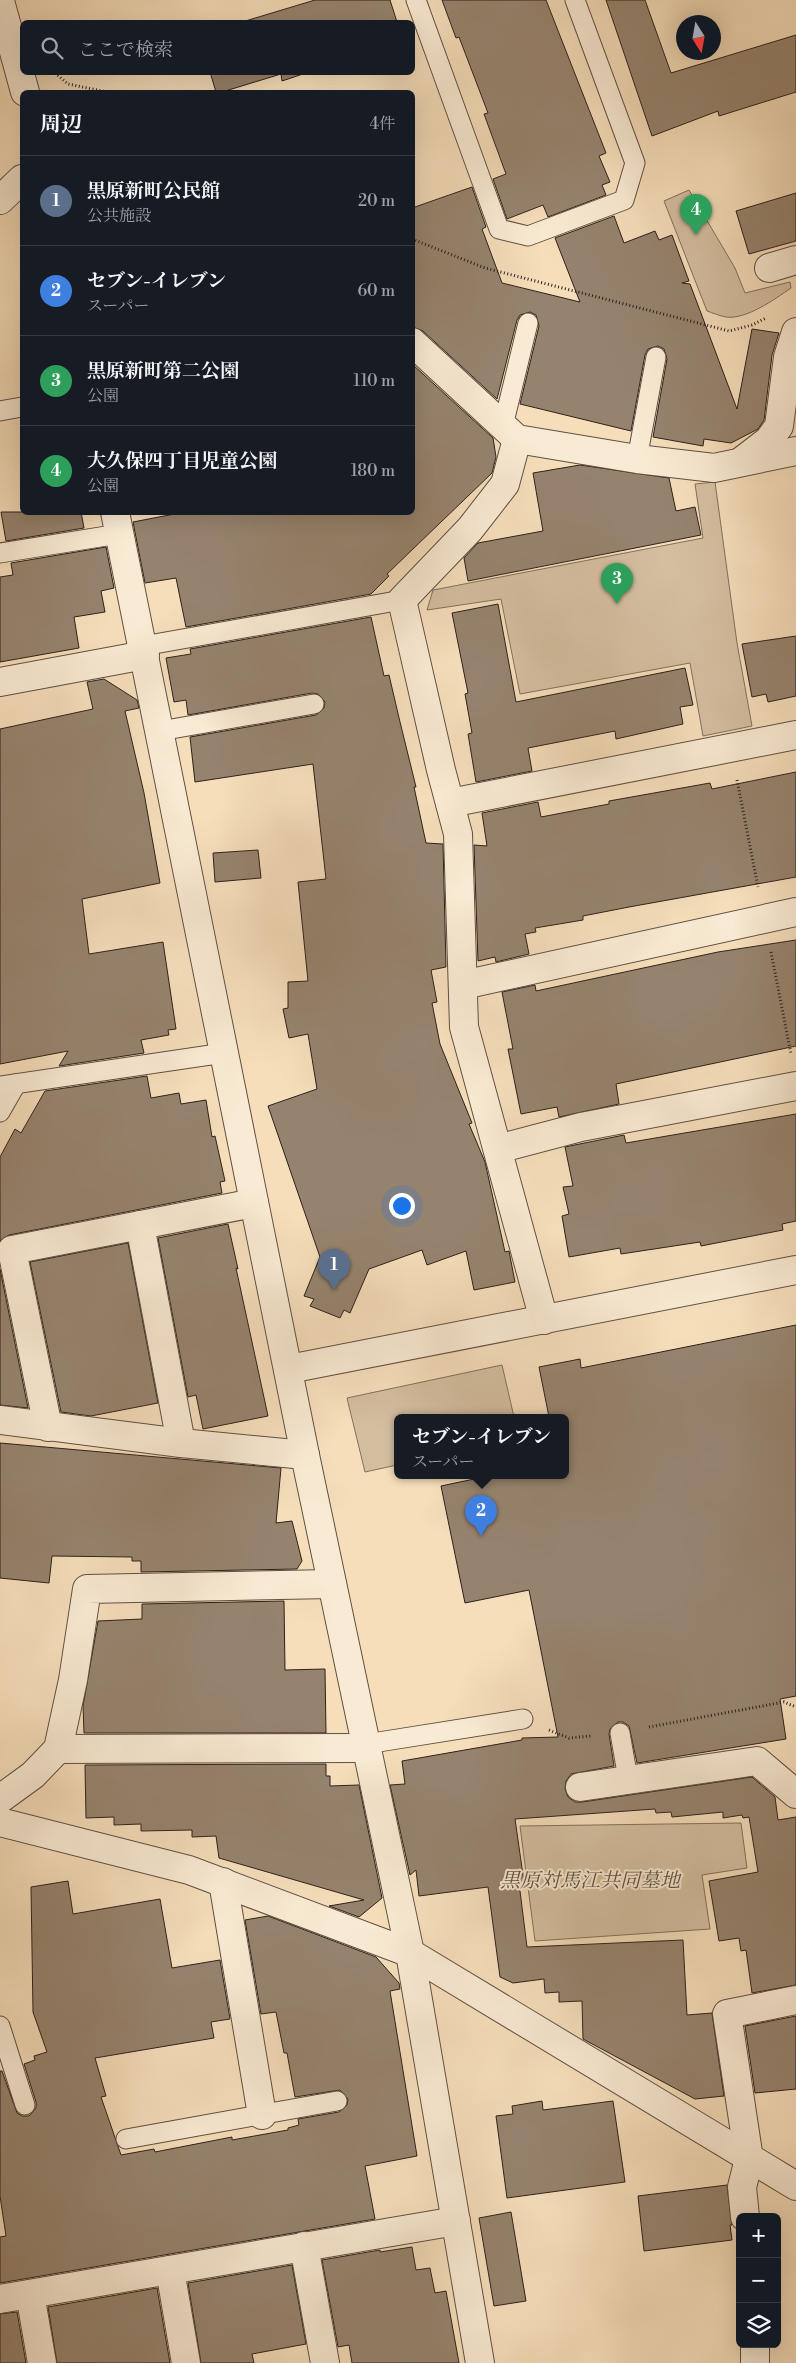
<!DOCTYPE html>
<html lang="ja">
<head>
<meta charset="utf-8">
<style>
  body { margin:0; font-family:"Libre Bodoni","Noto Serif JP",serif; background:#242831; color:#f1f3f6 }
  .controls { position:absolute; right:15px; bottom:15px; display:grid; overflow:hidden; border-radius:8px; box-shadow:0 5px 20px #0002 }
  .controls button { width:45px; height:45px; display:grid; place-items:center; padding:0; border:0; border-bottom:1px solid #363941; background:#171b24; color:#f1f3f6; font:25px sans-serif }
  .compass { position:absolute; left:676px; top:15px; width:45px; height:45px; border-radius:50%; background:#171b24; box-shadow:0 5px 20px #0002; rotate:169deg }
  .you { position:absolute; left:401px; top:1205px; width:18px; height:18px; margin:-12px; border:4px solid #fff; border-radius:50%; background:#1a73e8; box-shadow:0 0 0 8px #1a73e833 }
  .badge { display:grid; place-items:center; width:32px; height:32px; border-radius:50%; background:#c59692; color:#fff; font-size:16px; font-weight:700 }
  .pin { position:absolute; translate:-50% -41px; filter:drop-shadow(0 1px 2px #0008) }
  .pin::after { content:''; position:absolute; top:26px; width:18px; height:15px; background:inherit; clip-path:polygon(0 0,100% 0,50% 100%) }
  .popup { position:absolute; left:394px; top:1414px; width:175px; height:65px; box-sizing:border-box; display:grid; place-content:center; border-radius:8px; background:#171b24; filter:drop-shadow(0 1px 4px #0005); font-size:16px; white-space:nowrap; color:#9ea1a6 }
  .popup b { font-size:19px; color:#f1f3f6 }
  .popup::after { content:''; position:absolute; left:50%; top:100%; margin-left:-10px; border:10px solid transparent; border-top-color:#171b24 }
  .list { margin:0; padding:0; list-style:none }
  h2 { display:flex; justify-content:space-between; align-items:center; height:65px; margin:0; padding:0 20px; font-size:21px }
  h2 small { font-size:16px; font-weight:400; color:#9ea1a6 }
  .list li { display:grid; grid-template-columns:32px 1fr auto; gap:15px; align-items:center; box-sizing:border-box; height:90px; padding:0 20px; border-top:1px solid #363941 }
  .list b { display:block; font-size:19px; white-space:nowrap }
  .list p { margin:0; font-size:16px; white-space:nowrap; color:#9ea1a6 }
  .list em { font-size:16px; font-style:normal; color:#9ea1a6 }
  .icon { flex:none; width:28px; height:28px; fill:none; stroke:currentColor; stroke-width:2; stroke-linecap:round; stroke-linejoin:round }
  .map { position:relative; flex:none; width:796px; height:2363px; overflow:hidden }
  .search { position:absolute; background:#171b24; box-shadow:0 5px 20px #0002; left:20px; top:20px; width:395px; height:55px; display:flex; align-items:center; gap:12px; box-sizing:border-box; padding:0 18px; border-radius:8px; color:#9ea1a6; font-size:19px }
  .panel { position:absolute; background:#171b24; box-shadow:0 5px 20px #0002; left:20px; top:90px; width:395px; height:425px; border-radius:8px }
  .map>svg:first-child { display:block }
  .green { fill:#d4bea0; stroke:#81705e }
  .building { fill:#96836e; stroke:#2e211b }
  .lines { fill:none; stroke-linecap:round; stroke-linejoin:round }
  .service-casing { stroke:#605043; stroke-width:21 }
  .minor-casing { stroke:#605043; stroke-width:30 }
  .path { stroke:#2e211b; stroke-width:3; stroke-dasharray:1 2.5; stroke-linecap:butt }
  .service { stroke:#f9ead3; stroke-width:19 }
  .minor { stroke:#f9ead3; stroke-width:28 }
  .labels { text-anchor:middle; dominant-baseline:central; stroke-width:4; stroke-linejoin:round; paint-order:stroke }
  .park-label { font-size:20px; font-style:italic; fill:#605043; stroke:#f9ead3 }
</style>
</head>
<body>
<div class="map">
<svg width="796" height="2363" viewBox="0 0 796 2363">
  <rect width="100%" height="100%" fill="#f6debb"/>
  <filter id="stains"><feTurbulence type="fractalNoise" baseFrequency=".004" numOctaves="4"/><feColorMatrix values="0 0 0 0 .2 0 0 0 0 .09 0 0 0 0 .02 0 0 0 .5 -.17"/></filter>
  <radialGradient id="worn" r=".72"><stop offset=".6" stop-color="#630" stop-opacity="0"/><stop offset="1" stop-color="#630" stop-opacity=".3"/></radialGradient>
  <!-- green -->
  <g class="green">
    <path d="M 689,190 L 735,268 L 745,293 L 790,282 L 791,288 C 775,299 746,320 726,317 C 720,316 713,313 707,311 L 664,201 Z"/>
    <path d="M 715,482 L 737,643 L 752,726 L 703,736 L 690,663 L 520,694 L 501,599 L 427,610 L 433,590 L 703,538 L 695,484 Z"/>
    <path d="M 502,1365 L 514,1417 L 397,1417 L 397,1465 L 365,1472 L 347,1398 Z"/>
    <path d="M 741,1823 L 747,1868 L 702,1875 L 710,1929 L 535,1941 L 520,1826 Z"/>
  </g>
  <!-- building -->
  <g class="building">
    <path d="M 315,0 L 390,0 L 397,22 L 242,22 Z"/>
    <path d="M 442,0 L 546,0 L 606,153 L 599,156 L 610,182 L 602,185 L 606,195 L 548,217 L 543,205 L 507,219 L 493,179 L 506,174 L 484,114 L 488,113 L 459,37 L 456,38 Z"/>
    <path d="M 606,0 L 645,0 L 671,73 L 796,35 L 796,92 L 719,116 L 718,111 L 652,136 Z"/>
    <path d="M 210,72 L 309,72 L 282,81 L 281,74 L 222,92 L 216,92 Z"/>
    <path d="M 472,187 L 486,227 L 482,229 L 502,283 L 580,302 L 555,238 L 614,216 L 624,243 L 655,231 L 659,240 L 672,235 L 689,281 L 682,283 L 690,284 L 737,409 L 752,329 L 779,333 L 772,355 L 764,420 L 758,429 L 731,443 L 704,439 L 703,446 L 653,437 L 667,359 L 664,349 L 658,346 L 648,349 L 645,355 L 631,431 L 520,404 L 539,326 L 536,315 L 530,312 L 520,315 L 517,320 L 497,399 L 423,331 L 412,327 L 412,208 Z"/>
    <path d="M 796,193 L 796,241 L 749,254 L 736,211 Z"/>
    <path d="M 412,364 L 493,438 L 496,457 L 492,473 L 387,574 L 389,576 L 371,594 L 186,627 L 176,578 L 145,583 L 133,522 L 185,512 L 412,512 Z"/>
    <path d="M 580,465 L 669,478 L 676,511 L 695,507 L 701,535 L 468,581 L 464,558 L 478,543 L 543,531 L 533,473 Z"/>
    <path d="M 1,512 L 81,512 L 84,528 L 6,541 Z"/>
    <path d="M 106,547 L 114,588 L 101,591 L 105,612 L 74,617 L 79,648 L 0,662 L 0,577 L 13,575 L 11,563 Z"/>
    <path d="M 498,604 L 516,702 L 685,668 L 693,705 L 680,707 L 683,724 L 616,739 L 615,731 L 528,748 L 532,771 L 476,782 L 468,734 L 472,733 L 465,694 L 468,693 L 452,613 Z"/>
    <path d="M 371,617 L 384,676 L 389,675 L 400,722 L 416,787 L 414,787 L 426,843 L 443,844 L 446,967 L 431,970 L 437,1002 L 432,1003 L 440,1044 L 472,1123 L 469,1124 L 485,1162 L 505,1252 L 509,1251 L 515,1282 L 474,1290 L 466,1251 L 427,1265 L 422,1250 L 369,1269 L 350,1313 L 344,1310 L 340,1318 L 310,1306 L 314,1299 L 304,1296 L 320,1257 L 268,1106 L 317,1089 L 308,1034 L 289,1038 L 283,1009 L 288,1008 L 288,982 L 308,981 L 298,882 L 326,879 L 313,764 L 195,782 L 190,737 L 316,715 L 324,708 L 325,702 L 318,694 L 312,693 L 188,715 L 186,700 L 174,702 L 166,658 L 191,654 L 190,649 Z"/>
    <path d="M 796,636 L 796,696 L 768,702 L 766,694 L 752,697 L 742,644 Z"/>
    <path d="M 104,679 L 137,700 L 139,708 L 125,711 L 144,793 L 160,883 L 82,899 L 89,954 L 163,942 L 176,1029 L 168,1030 L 169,1035 L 141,1040 L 144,1053 L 59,1066 L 68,1051 L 0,1064 L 0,729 L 93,709 L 87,682 Z"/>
    <path d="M 796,772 L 796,877 L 629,907 L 583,916 L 583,920 L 535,928 L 536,932 L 525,934 L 529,954 L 496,962 L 495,957 L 478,961 L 474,845 L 487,846 L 482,813 L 538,802 L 541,817 L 609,804 L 609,801 L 710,783 L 712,789 Z"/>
    <path d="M 258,850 L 261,878 L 215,882 L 213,853 Z"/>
    <path d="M 796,940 L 796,1046 L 616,1084 L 619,1104 L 559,1117 L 557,1107 L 521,1114 L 508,1049 L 513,1049 L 502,992 L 535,985 L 536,991 L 718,952 Z"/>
    <path d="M 147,1076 L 151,1098 L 179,1093 L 181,1104 L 206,1100 L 212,1137 L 215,1136 L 225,1181 L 220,1182 L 222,1193 L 9,1235 L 0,1241 L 0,1157 L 15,1129 L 21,1133 L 45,1091 Z"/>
    <path d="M 796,1114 L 796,1221 L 782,1224 L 783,1230 L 701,1246 L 700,1242 L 621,1254 L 620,1248 L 569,1257 L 562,1216 L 569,1214 L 563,1187 L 573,1186 L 565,1147 L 624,1135 L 626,1143 Z"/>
    <path d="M 228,1224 L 238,1269 L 236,1268 L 268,1416 L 203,1429 L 196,1395 L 188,1397 L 158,1238 Z"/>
    <path d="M 128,1243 L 158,1403 L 91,1416 L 61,1412 L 30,1262 Z"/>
    <path d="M 0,1269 L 28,1408 L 0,1405 Z"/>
    <path d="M 796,1325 L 796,1696 L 780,1699 L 786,1739 L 637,1763 L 629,1726 L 623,1722 L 618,1722 L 610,1729 L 609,1734 L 614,1766 L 571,1774 L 566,1781 L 565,1789 L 568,1797 L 575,1802 L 582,1802 L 752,1777 L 775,1797 L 778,1820 L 796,1817 L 796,1985 L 752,1993 L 746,1950 L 741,1951 L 739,1938 L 719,1941 L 709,1881 L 758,1872 L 749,1817 L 743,1818 L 742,1815 L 723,1818 L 723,1812 L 672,1817 L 671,1812 L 656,1813 L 655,1809 L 515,1819 L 524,1882 L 519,1883 L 527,1947 L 683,1940 L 687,2015 L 712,2013 L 724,2096 L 695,2099 L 583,2039 L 582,2001 L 559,2002 L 559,1992 L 545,1993 L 544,1979 L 513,1983 L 500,1977 L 488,1887 L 419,1896 L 416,1870 L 410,1875 L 390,1785 L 405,1784 L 402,1761 L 522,1740 L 522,1738 L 558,1737 L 529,1590 L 465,1603 L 441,1486 L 493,1475 L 565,1475 L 565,1417 L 549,1417 L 539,1367 L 580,1359 L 581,1368 Z"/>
    <path d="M 0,1443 L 281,1468 L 276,1523 L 292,1521 L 302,1561 L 297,1569 L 141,1572 L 141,1561 L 132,1561 L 132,1557 L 52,1556 L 49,1583 L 0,1578 Z"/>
    <path d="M 284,1601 L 285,1670 L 325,1669 L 326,1733 L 84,1733 L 83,1706 L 98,1621 L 142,1619 L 142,1604 Z"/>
    <path d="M 326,1764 L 326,1776 L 330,1776 L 330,1786 L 359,1785 L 382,1898 L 359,1917 L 329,1906 L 364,1900 L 219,1858 L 216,1836 L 192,1837 L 192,1830 L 141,1831 L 141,1824 L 114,1825 L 114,1817 L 86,1818 L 85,1765 Z"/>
    <path d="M 68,1881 L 73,1914 L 160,1899 L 172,1968 L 220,1960 L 230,2019 L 211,2022 L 214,2038 L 95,2058 L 106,2096 L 101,2097 L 121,2155 L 154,2149 L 155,2152 L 232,2137 L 232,2140 L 288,2130 L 288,2128 L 299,2125 L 298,2119 L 339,2112 L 347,2105 L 348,2099 L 340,2090 L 295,2097 L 287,2053 L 284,2053 L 276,2012 L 261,2014 L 245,1920 L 268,1916 L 376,1957 L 399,1983 L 400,1989 L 390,1991 L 417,2156 L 365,2166 L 375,2219 L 0,2283 L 0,2237 L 6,2236 L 0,2196 L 0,2071 L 2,2071 L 17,2113 L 22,2116 L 29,2116 L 36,2108 L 36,2102 L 24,2064 L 35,2060 L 34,2056 L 47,2052 L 33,2012 L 31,1887 Z"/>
    <path d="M 796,2016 L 796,2089 L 755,2093 L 745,2026 Z"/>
    <path d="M 542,2101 L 543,2110 L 613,2101 L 625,2182 L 507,2198 L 496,2116 L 513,2114 L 512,2106 Z"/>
    <path d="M 727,2185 L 732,2225 L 730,2225 L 732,2240 L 644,2251 L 638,2196 Z"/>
    <path d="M 511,2212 L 526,2301 L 494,2306 L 479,2218 Z"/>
    <path d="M 412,2247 L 416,2270 L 430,2268 L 435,2293 L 446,2291 L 459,2363 L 352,2363 L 349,2345 L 338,2347 L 322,2260 L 380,2250 L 380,2252 Z"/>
    <path d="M 292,2265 L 306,2344 L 252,2354 L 254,2363 L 201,2363 L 188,2283 Z"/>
    <path d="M 157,2288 L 170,2363 L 57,2363 L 48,2307 Z"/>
    <path d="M 17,2312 L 26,2363 L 0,2363 L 0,2314 Z"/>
  </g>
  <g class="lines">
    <defs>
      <g id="service">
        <path d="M 416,0 L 499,229 L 528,236 L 624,200 L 635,163 L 575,0"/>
        <path d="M 0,411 L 22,407"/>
        <path d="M 503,426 L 528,323"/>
        <path d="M 637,459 L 656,357"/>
        <path d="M 0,553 L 119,534"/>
        <path d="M 143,646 L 402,600"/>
        <path d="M 160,731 L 314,704"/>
        <path d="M 0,1086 L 224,1053"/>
        <path d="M 0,1112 L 16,1084"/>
        <path d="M 620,1733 L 628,1779"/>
        <path d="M 366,1744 L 523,1719"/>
        <path d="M 0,2026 L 25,2105"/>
        <path d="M 126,2139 L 337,2101"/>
      </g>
      <g id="minor">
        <path d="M 0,1 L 25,92"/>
        <path d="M 0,200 L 22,179"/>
        <path d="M 769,268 L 796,260"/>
        <path d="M 412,342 L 517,439 L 637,459 L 714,468 L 796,451"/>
        <path d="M 517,439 L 505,484 L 470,529 L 402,600 L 441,770 L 458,834 L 464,1027 L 544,1320"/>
        <path d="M 743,460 L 769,440 L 779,426 L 788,357 L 796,332"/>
        <path d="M 115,512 L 305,1455 L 410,1953 L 480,2363"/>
        <path d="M 0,682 L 145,655"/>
        <path d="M 450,803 L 796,735"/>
        <path d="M 463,985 L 796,912"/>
        <path d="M 498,1149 L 581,1127 L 796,1086"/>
        <path d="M 140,1225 L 181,1443"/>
        <path d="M 289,1369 L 796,1270"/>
        <path d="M 0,1420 L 181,1443 L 305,1455"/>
        <path d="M 48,1427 L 12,1250 L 254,1203"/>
        <path d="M 58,1749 L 367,1748"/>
        <path d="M 580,1787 L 757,1761 L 796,1794"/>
        <path d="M 0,1799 L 33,1775 L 58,1749 L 73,1680 L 87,1589 L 332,1584"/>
        <path d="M 0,1822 L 189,1870 L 410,1953 L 796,2186"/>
        <path d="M 223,1882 L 262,2115"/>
        <path d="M 745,2217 L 742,2187 L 749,2159 L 727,2014 L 796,2000"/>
        <path d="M 304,2246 L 325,2363"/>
        <path d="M 170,2270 L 186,2363"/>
        <path d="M 30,2294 L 42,2363"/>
        <path d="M 0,2299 L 456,2221"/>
        <path d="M 755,2363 L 755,2344"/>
      </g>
    </defs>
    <!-- service casing -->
    <use href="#service" class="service-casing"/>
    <!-- minor casing -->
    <use href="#minor" class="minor-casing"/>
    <!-- path -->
    <g class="path">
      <path d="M 55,73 L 68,84 L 107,92"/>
      <path d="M 412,239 L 485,268 L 729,331 L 752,325 L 766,318"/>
      <path d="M 737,780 L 758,887"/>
      <path d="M 771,952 L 791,1054"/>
      <path d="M 649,1727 L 784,1702 L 796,1707"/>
      <path d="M 549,1730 L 569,1738 L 591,1736"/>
    </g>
    <!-- service -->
    <use href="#service" class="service"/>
    <!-- minor -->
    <use href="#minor" class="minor"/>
  </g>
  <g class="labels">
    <!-- park labels -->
    <g class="park-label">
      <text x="590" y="1881">黒原対馬江共同墓地</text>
    </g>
  </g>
  <rect width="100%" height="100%" filter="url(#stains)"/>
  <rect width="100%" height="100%" fill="url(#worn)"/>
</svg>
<div class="controls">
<button>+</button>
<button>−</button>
<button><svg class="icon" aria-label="layers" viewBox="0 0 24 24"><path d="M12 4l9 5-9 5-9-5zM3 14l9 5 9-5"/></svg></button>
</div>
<svg class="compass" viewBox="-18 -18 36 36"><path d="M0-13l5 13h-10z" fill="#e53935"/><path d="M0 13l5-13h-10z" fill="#9ea1a6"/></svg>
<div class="you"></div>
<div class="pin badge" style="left:334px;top:1290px;background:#5c6f8a">1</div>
<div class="pin badge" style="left:481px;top:1536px;background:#3f7fe0">2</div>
<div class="popup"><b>セブン-イレブン</b>スーパー</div>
<div class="pin badge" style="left:617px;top:604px;background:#2e9e5b">3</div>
<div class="pin badge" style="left:696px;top:235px;background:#2e9e5b">4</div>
<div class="search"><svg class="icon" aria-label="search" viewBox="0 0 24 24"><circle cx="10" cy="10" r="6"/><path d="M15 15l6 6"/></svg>ここで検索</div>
<section class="panel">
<h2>周辺<small>4件</small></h2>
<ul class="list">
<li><span class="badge" style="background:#5c6f8a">1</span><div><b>黒原新町公民館</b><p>公共施設</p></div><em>20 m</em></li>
<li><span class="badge" style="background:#3f7fe0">2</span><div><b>セブン-イレブン</b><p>スーパー</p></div><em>60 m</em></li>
<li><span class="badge" style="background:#2e9e5b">3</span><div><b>黒原新町第二公園</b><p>公園</p></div><em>110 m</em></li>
<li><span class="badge" style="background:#2e9e5b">4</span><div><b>大久保四丁目児童公園</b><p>公園</p></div><em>180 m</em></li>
</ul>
</section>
</div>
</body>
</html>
